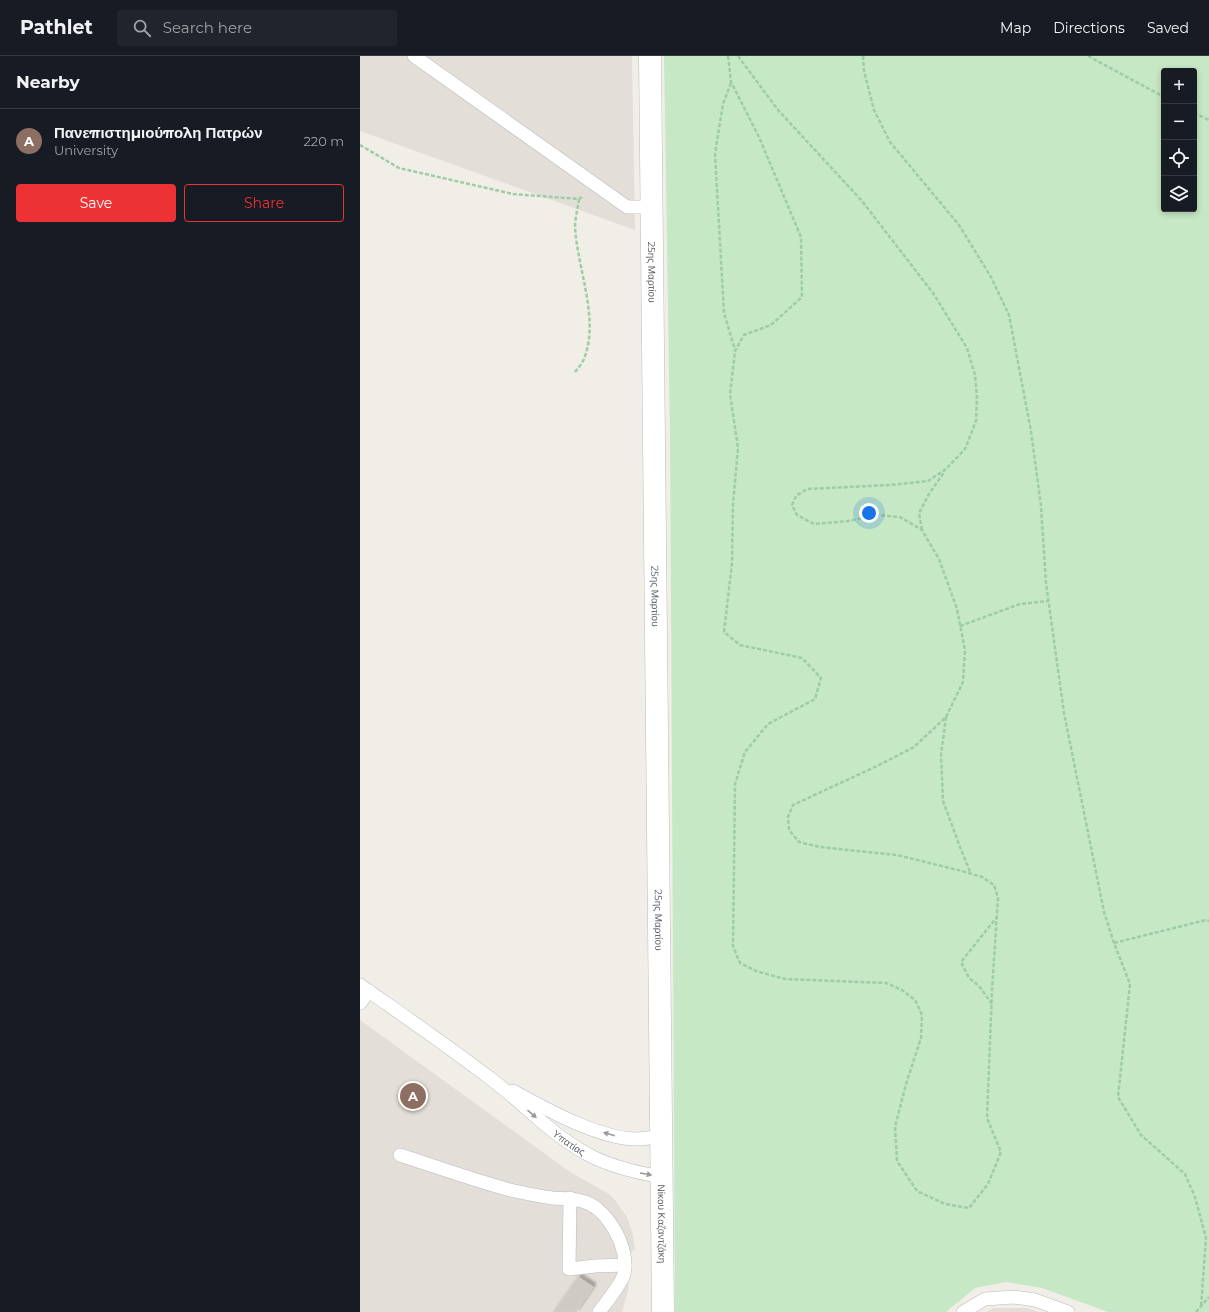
<!DOCTYPE html>
<html lang="en">
<head>
<meta charset="utf-8">
<style>
  body { margin:0; font-family:Montserrat,sans-serif; background:#20242c; color:#f1f3f6 }
  .controls { position:absolute; right:12px; top:12px; display:grid; overflow:hidden; border-radius:4px; box-shadow:0 2px 6px #0003 }
  .controls button { width:36px; height:36px; display:grid; place-items:center; padding:0; border:0; border-bottom:1px solid #363941; background:#171b24; color:#f1f3f6; font:20px sans-serif }
  .you { position:absolute; left:509px; top:457px; width:14px; height:14px; margin:-10px; border:3px solid #fff; border-radius:50%; background:#1a73e8; box-shadow:0 0 0 6px #1a73e833 }
  .badge { display:grid; place-items:center; width:26px; height:26px; border-radius:50%; background:#ec3234; color:#fff; font-size:13px; font-weight:700 }
  .pin { position:absolute; translate:-50% -50%; border:2px solid #fff; box-shadow:0 1px 4px #0006 }
  .list { margin:0; padding:0; list-style:none }
  h2 { display:flex; justify-content:space-between; align-items:center; height:52px; margin:0; padding:0 16px; font-size:17px }
  h2 small { font-size:13px; font-weight:400; color:#9ea1a6 }
  .list li { display:grid; grid-template-columns:26px 1fr auto; gap:12px; align-items:center; box-sizing:border-box; height:64px; padding:0 16px; border-top:1px solid #363941 }
  .list b { display:block; font-size:15px; white-space:nowrap }
  .list p { margin:0; font-size:13px; white-space:nowrap; color:#9ea1a6 }
  .list em { font-size:13px; font-style:normal; color:#9ea1a6 }
  .actions { display:flex; gap:8px; padding:12px 16px }
  .actions a { flex:1; padding:9px 0; border:1px solid #ec3234; border-radius:4px; text-align:center; font-size:14px; color:#ec3234 }
  .actions .main { background:#ec3234; color:#fff }
  .icon { flex:none; width:22px; height:22px; fill:none; stroke:currentColor; stroke-width:2; stroke-linecap:round; stroke-linejoin:round }
  .map { position:relative; flex:none; width:849px; height:1256px; overflow:hidden }
  header { display:flex; align-items:center; gap:24px; box-sizing:border-box; height:56px; padding:0 20px; background:#171b24; border-bottom:1px solid #363941 }
  header strong { font-size:19px }
  nav { display:flex; gap:22px; margin-inline-start:auto; font-size:14px }
  .search { width:280px; height:36px; background:#20242c; display:flex; align-items:center; gap:10px; box-sizing:border-box; padding:0 14px; border-radius:4px; color:#9ea1a6; font-size:15px }
  main { display:flex }
  aside { flex:1; background:#171b24 }
  .map>svg:first-child { display:block }
  .education { fill:#e3dfd8 }
  .green { fill:#c7e8c4; fill-rule:evenodd }
  .building { fill:#cecbc6; stroke:#d6cfc5; filter:url(#shadow) }
  .lines { fill:none; stroke-linecap:round; stroke-linejoin:round }
  .lane-casing { stroke:#b7babd; stroke-width:14 }
  .secondary-casing { stroke:#b8bcc0; stroke-width:23 }
  .path { stroke:#9ecca6; stroke-width:2.5; stroke-dasharray:4 2; stroke-linecap:butt }
  .lane { stroke:#fff; stroke-width:13 }
  .secondary { stroke:#fff; stroke-width:22 }
  .oneway { fill:#969a9c }
  .labels { text-anchor:middle; dominant-baseline:central; stroke-width:3; stroke-linejoin:round; paint-order:stroke }
  .street-label { font-size:10px; fill:#5e6367; stroke:#fff }
</style>
</head>
<body>
<header>
<strong>Pathlet</strong>
<div class="search"><svg class="icon" aria-label="search" viewBox="0 0 24 24"><circle cx="10" cy="10" r="6"/><path d="M15 15l6 6"/></svg>Search here</div>
<nav><a>Map</a><a>Directions</a><a>Saved</a></nav>
</header>
<main>
<aside>
<h2>Nearby<small></small></h2>
<ul class="list">
<li><span class="badge" style="background:#8d6e63">A</span><div><b>Πανεπιστημιούπολη Πατρών</b><p>University</p></div><em>220 m</em></li>
</ul>
<div class="actions"><a class="main">Save</a><a>Share</a></div>
</aside>
<div class="map">
<svg width="849" height="1256" viewBox="0 0 849 1256">
  <defs>
    <filter id="shadow"><feDropShadow dx="3.5" dy="-3.5" stdDeviation="1" flood-color="#0004"/></filter>
  </defs>
  <rect width="100%" height="100%" fill="#f1eee7"/>
  <!-- education -->
  <g class="education">
    <path d="M 0,0 L 272,0 L 275,174 L 0,75 Z"/>
    <path d="M 0,964 L 210,1116 L 249,1138 L 255,1144 L 267,1161 L 273,1179 L 275,1192 L 271,1197 L 268,1235 L 262,1256 L 0,1256 Z"/>
    <path d="M 633,1252 L 668,1252 L 678,1256 L 627,1256 Z"/>
  </g>
  <!-- green -->
  <path class="green" d="M 304,0 L 849,0 L 849,1256 L 748,1256 L 682,1232 L 646,1226 L 615,1232 L 586,1256 L 315,1256 L 310,380 ZM 804,15 L 834,15 L 834,153 L 804,153 Z"/>
  <!-- building -->
  <path class="building" d="M 218,1221 L 233,1231 L 216,1256 L 193,1256 Z"/>
  <g class="lines">
    <defs>
      <g id="lane">
        <path d="M 54,0 L 267,151 L 292,151"/>
        <path id="s1" d="M 0,929 C 44,960 88,990 131,1023 C 166,1049 195,1083 235,1102 C 256,1112 279,1117 302,1121"/>
        <path d="M 0,947 L 9,935"/>
        <path d="M 153,1035 C 186,1053 239,1083 277,1083 C 285,1083 293,1081 301,1080"/>
        <path d="M 40,1099 C 77,1111 113,1124 150,1134 C 164,1137 178,1140 192,1142 C 203,1143 214,1142 225,1146 C 249,1154 270,1194 264,1218 C 262,1227 245,1248 239,1256"/>
        <path d="M 210,1142 L 209,1213 L 235,1210 L 265,1209"/>
        <path d="M 603,1256 L 625,1243 L 654,1241 L 675,1244 L 708,1256"/>
      </g>
      <g id="secondary">
        <path id="s2" d="M 290,0 L 303,1256"/>
      </g>
    </defs>
    <!-- lane casing -->
    <use href="#lane" class="lane-casing"/>
    <!-- secondary casing -->
    <use href="#secondary" class="secondary-casing"/>
    <!-- path -->
    <g class="path">
      <path d="M 368,0 L 371,26 L 399,81 L 441,181 L 442,241 L 411,269 L 384,279 L 375,295 L 370,338 L 378,392 L 373,448 L 372,507 L 364,576 L 380,589 L 442,602 L 461,622 L 455,643 L 408,668 L 385,696 L 375,728 L 373,890 L 380,907 L 396,915 L 425,923 L 526,927 L 542,934 L 555,944 L 562,959 L 561,982 L 546,1028 L 535,1071 L 537,1105 L 557,1135 L 585,1148 L 609,1152 L 628,1128 L 641,1096 L 627,1062 L 632,934 L 638,842 L 634,829 L 622,821 L 602,815 L 537,799 L 497,795 L 460,791 L 439,786 L 429,774 L 428,761 L 433,749 L 517,710 L 554,691 L 586,661 L 603,626 L 605,594 L 597,553 L 579,503 L 562,474 L 540,461 L 517,459 L 488,465 L 454,468 L 437,459 L 432,449 L 436,440 L 447,433 L 530,429 L 568,425 L 586,413 L 605,393 L 616,365 L 617,341 L 615,319 L 607,292 L 573,237 L 502,145 L 418,54 L 378,0"/>
      <path d="M 503,0 L 504,15 L 514,54 L 530,86 L 599,169 L 631,221 L 649,259 L 671,375 L 681,450 L 686,527 L 704,657 L 744,856 L 754,887 L 770,928 L 758,1041 L 781,1079 L 825,1118 L 835,1141 L 846,1182 L 841,1251"/>
      <path d="M 728,0 L 804,41"/>
      <path d="M 371,27 L 363,48 L 355,98 L 364,257 L 375,294"/>
      <path d="M 834,57 L 849,64"/>
      <path d="M 0,89 L 39,112 L 153,138 L 219,143 L 222,141"/>
      <path d="M 215,316 C 218,312 222,308 224,303 C 240,262 217,213 215,170 C 215,162 218,152 219,143"/>
      <path d="M 562,474 L 559,457 L 569,438 L 585,415"/>
      <path d="M 600,570 L 660,548 L 688,545"/>
      <path d="M 586,661 L 581,699 L 583,745 L 600,791 L 611,818"/>
      <path d="M 754,887 L 846,864 L 849,865"/>
      <path d="M 632,948 L 619,930 L 609,922 L 601,906 L 637,861"/>
      <path d="M 836,1256 L 849,1241"/>
    </g>
    <!-- lane -->
    <use href="#lane" class="lane"/>
    <!-- secondary -->
    <use href="#secondary" class="secondary"/>
  </g>
  <!-- one-way arrows -->
  <defs><path id="oneway-solid" d="M-6-.8H1V-3.2L6.5 0L1 3.2V.8H-6Z"/></defs>
  <g class="oneway">
    <use href="#oneway-solid" transform="translate(172 1058) rotate(40)"/>
    <use href="#oneway-solid" transform="translate(249 1078) rotate(-164)"/>
    <use href="#oneway-solid" transform="translate(286 1118) rotate(10)"/>
  </g>
  <g class="labels">
    <!-- street labels -->
    <g class="street-label">
      <text stroke="none"><textPath href="#s2" startOffset="216">25ης Μαρτίου</textPath></text>
      <text stroke="none"><textPath href="#s2" startOffset="540">25ης Μαρτίου</textPath></text>
      <text stroke="none"><textPath href="#s2" startOffset="864">25ης Μαρτίου</textPath></text>
      <text stroke="none"><textPath href="#s1" startOffset="262">Υπατίας</textPath></text>
      <text stroke="none"><textPath href="#s2" startOffset="1168">Νίκου Καζαντζάκη</textPath></text>
    </g>
  </g>
</svg>
<div class="controls">
<button>+</button>
<button>−</button>
<button><svg class="icon" aria-label="locate" viewBox="0 0 24 24"><circle cx="12" cy="12" r="6"/><path d="M12 2v4M12 18v4M2 12h4M18 12h4"/></svg></button>
<button><svg class="icon" aria-label="layers" viewBox="0 0 24 24"><path d="M12 4l9 5-9 5-9-5zM3 14l9 5 9-5"/></svg></button>
</div>
<div class="you"></div>
<div class="pin badge" style="left:53px;top:1040px;background:#8d6e63">A</div>
</div>
</main>
</body>
</html>
